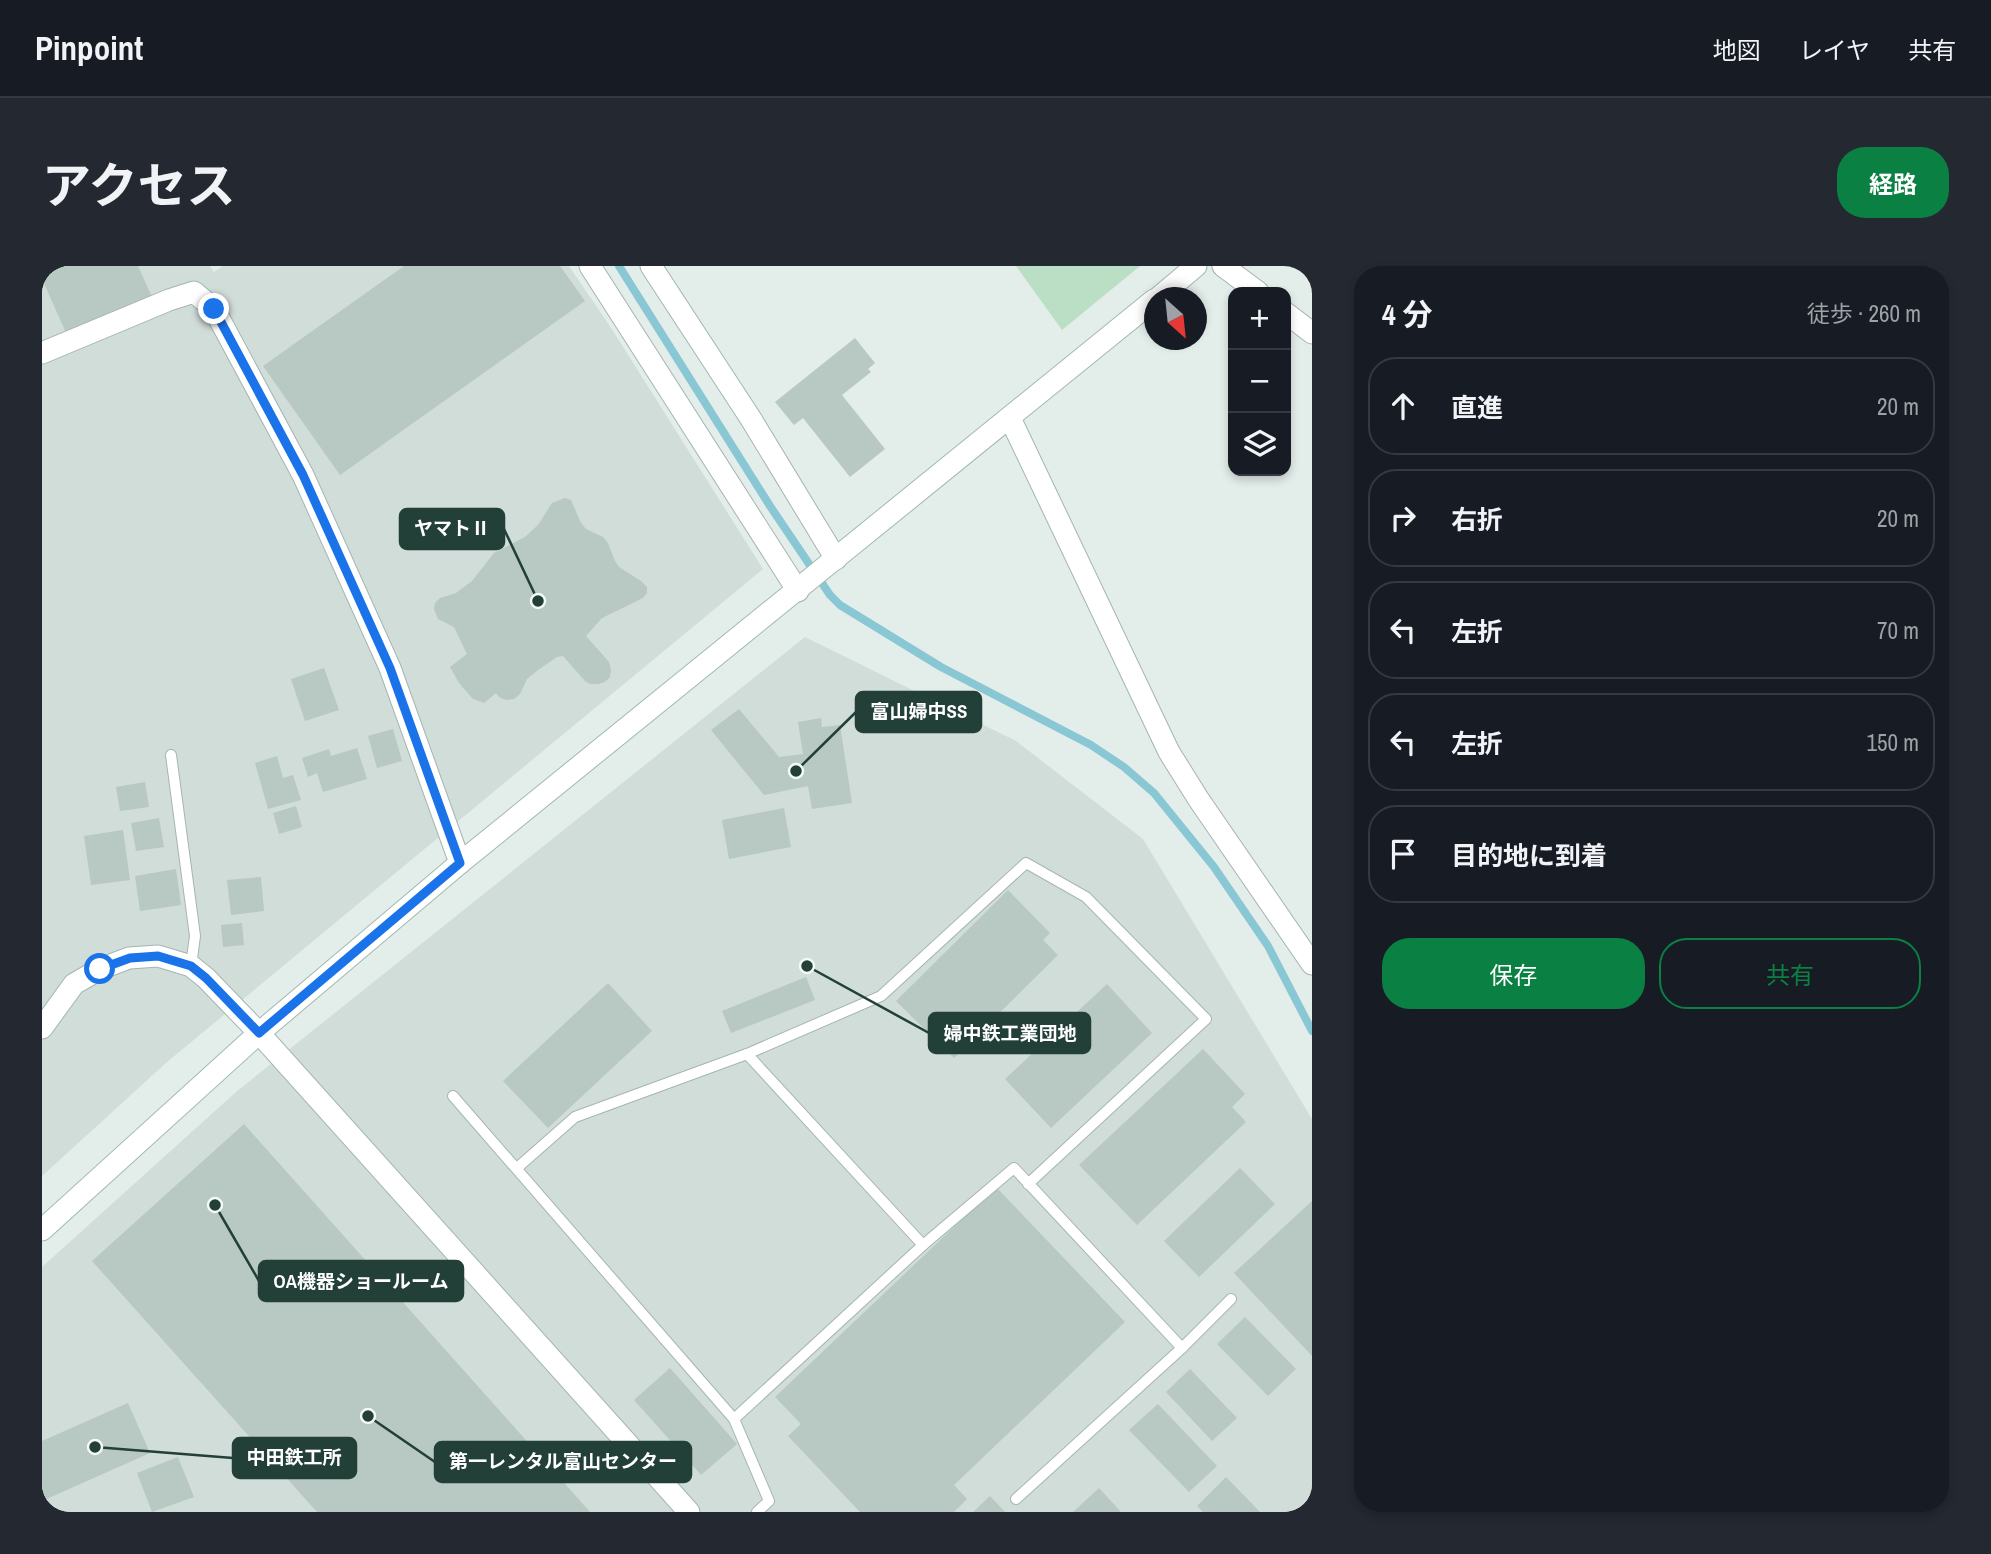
<!DOCTYPE html>
<html lang="ja">
<head>
<meta charset="utf-8">
<style>
  body { margin:0; font-family:"Archivo Narrow","Noto Sans JP",sans-serif; background:#242831; color:#f1f3f6 }
  .controls { position:absolute; right:21px; top:21px; display:grid; overflow:hidden; border-radius:14px; box-shadow:0 4px 10px #0003 }
  .controls button { width:63px; height:63px; display:grid; place-items:center; padding:0; border:0; border-bottom:2px solid #363941; background:#171b24; color:#f1f3f6; font:35px sans-serif }
  .compass { position:absolute; left:1102px; top:21px; width:63px; height:63px; border-radius:50%; background:#171b24; box-shadow:0 4px 10px #0003; rotate:153deg }
  .stop { position:absolute; width:21px; height:21px; margin:-16px; border:5px solid #1a73e8; border-radius:50%; background:#fff }
  .stop.end { background:#1a73e8; border-color:#fff; box-shadow:0 2px 7px #0008 }
  .list { margin:0; padding:0; list-style:none }
  h2 { display:flex; justify-content:space-between; align-items:center; height:91px; margin:0; padding:0 28px; font-size:30px }
  h2 small { font-size:23px; font-weight:400; color:#9ea1a6 }
  .list li { display:grid; grid-template-columns:46px 1fr auto; gap:21px; align-items:center; box-sizing:border-box; height:98px; margin:0 14px 14px; padding:0 14px; border:2px solid #363941; border-radius:28px }
  .list b { display:block; font-size:26px; white-space:nowrap }
  .list em { font-size:23px; font-style:normal; color:#9ea1a6 }
  .actions { display:flex; gap:14px; padding:21px 28px }
  .actions a { flex:1; padding:16px 0; border:2px solid #0b8043; border-radius:28px; text-align:center; font-size:24px; color:#0b8043 }
  .actions .main { background:#0b8043; color:#fff }
  .icon { flex:none; width:38px; height:38px; fill:none; stroke:currentColor; stroke-width:2; stroke-linecap:round; stroke-linejoin:round }
  .map { position:relative; flex:none; width:1270px; height:1246px; overflow:hidden; border-radius:28px }
  header { display:flex; align-items:center; gap:42px; box-sizing:border-box; height:98px; padding:0 35px; background:#171b24; border-bottom:2px solid #363941 }
  header strong { font-size:33px }
  nav { display:flex; gap:38px; margin-inline-start:auto; font-size:24px }
  .intro { display:flex; align-items:center; justify-content:space-between; box-sizing:border-box; height:168px; padding:0 42px }
  h1 { margin:0; font-size:49px }
  .button { padding:18px 32px; border-radius:28px; background:#0b8043; color:#fff; font-size:24px; font-weight:700 }
  main { display:flex; gap:42px; padding:0 42px }
  aside { flex:1; background:#171b24; border-radius:28px; box-shadow:0 4px 10px #0003 }
  .map>svg:first-child { display:block }
  .built { fill:#d1ddd8 }
  .green { fill:#bbdfc5 }
  .lines { fill:none; stroke-linecap:round; stroke-linejoin:round }
  .stream { stroke:#89c7d4; stroke-width:8 }
  .building { fill:#b8c8c2 }
  .lane-casing { stroke:#a5b5b0; stroke-width:12 }
  .street-casing { stroke:#a5b5b0; stroke-width:23 }
  .secondary-casing { stroke:#a0b9b1; stroke-width:23 }
  .lane { stroke:#fff; stroke-width:10 }
  .street { stroke:#fff; stroke-width:21 }
  .secondary { stroke:#fff; stroke-width:21 }
  .route { stroke:#1a73e8; stroke-width:9 }
  .leader { fill:none; stroke:#223f38; stroke-width:2.5 }
  .callout-dot { fill:#223f38; stroke:#f3f9f6; stroke-width:2.5 }
  .callout { fill:#223f38; stroke:#223f38; stroke-width:2.5 }
  .callout-label { font-size:19px; text-anchor:middle; font-weight:bold; fill:#fff }
</style>
</head>
<body>
<header>
<strong>Pinpoint</strong>
<nav><a>地図</a><a>レイヤ</a><a>共有</a></nav>
</header>
<div class="intro"><h1>アクセス</h1><a class="button">経路</a></div>
<main>
<div class="map">
<svg width="1270" height="1246" viewBox="0 0 1270 1246">
  <rect width="100%" height="100%" fill="#e3ede9"/>
  <!-- built -->
  <g class="built">
    <path d="M 0,0 L 168,0 L 172,6 L 181,0 L 527,0 L 571,65 L 721,303 L 125,796 L 0,910 Z"/>
    <path d="M 763,371 L 974,475 L 1101,573 L 1270,853 L 1270,1246 L 0,1246 L 0,1001 L 194,826 Z"/>
  </g>
  <!-- green -->
  <path class="green" d="M 974,0 L 1098,0 L 1020,64 Z"/>
  <g class="lines">
    <!-- stream -->
    <path class="stream" d="M 577,0 L 728,240 L 788,329 L 798,339 L 899,401 L 1049,479 L 1082,501 L 1112,527 L 1172,601 L 1226,680 L 1270,765"/>
  </g>
  <!-- building -->
  <g class="building">
    <path d="M 0,0 L 96,0 L 110,31 L 25,69 L 0,13 Z"/>
    <path d="M 362,0 L 518,0 L 543,35 L 298,209 L 221,100 Z"/>
    <path d="M 813,72 L 833,97 L 826,103 L 829,106 L 800,129 L 843,183 L 808,211 L 761,152 L 752,159 L 733,136 Z"/>
    <path d="M 523,232 L 529,234 L 539,257 L 544,263 L 561,271 L 566,277 L 573,295 L 577,301 L 599,315 L 605,321 L 605,327 L 601,332 L 560,352 L 544,370 L 567,396 L 569,404 L 568,411 L 563,416 L 556,418 L 548,418 L 543,415 L 521,390 L 515,391 L 496,404 L 485,413 L 478,428 L 472,433 L 464,434 L 457,431 L 454,427 L 442,437 L 431,433 L 417,417 L 408,401 L 425,388 L 422,382 L 412,361 L 396,353 L 392,343 L 393,337 L 398,332 L 414,327 L 430,315 L 452,287 L 483,271 L 496,259 L 510,237 Z"/>
    <path d="M 282,402 L 297,444 L 263,455 L 249,413 Z"/>
    <path d="M 697,443 L 737,491 L 761,488 L 756,456 L 779,452 L 780,461 L 798,459 L 810,537 L 770,543 L 766,520 L 722,529 L 669,464 Z"/>
    <path d="M 351,463 L 360,495 L 335,502 L 326,470 Z"/>
    <path d="M 315,482 L 325,513 L 281,526 L 275,507 L 266,511 L 260,492 L 287,483 L 289,490 Z"/>
    <path d="M 235,490 L 241,512 L 251,509 L 259,534 L 226,543 L 213,497 Z"/>
    <path d="M 103,516 L 107,541 L 78,545 L 74,521 Z"/>
    <path d="M 254,540 L 260,561 L 237,568 L 231,547 Z"/>
    <path d="M 742,542 L 749,581 L 687,593 L 680,554 Z"/>
    <path d="M 117,552 L 122,581 L 94,585 L 89,557 Z"/>
    <path d="M 81,564 L 88,614 L 49,619 L 42,570 Z"/>
    <path d="M 134,603 L 139,639 L 98,645 L 93,610 Z"/>
    <path d="M 219,611 L 222,645 L 189,649 L 185,614 Z"/>
    <path d="M 966,624 L 1008,667 L 1001,674 L 1016,689 L 912,792 L 854,735 Z"/>
    <path d="M 200,657 L 202,679 L 181,681 L 179,659 Z"/>
    <path d="M 764,711 L 773,734 L 689,767 L 680,745 Z"/>
    <path d="M 566,717 L 610,765 L 506,862 L 461,815 Z"/>
    <path d="M 1065,718 L 1110,767 L 1009,862 L 963,813 Z"/>
    <path d="M 1161,783 L 1203,828 L 1190,841 L 1204,856 L 1095,959 L 1037,899 Z"/>
    <path d="M 202,858 L 548,1246 L 275,1246 L 50,995 Z"/>
    <path d="M 1198,902 L 1233,938 L 1157,1011 L 1122,975 Z"/>
    <path d="M 954,921 L 1083,1056 L 912,1219 L 925,1233 L 912,1246 L 818,1246 L 746,1170 L 759,1158 L 733,1131 Z"/>
    <path d="M 1270,935 L 1270,1090 L 1192,1007 Z"/>
    <path d="M 1203,1051 L 1254,1103 L 1226,1130 L 1175,1078 Z"/>
    <path d="M 628,1102 L 695,1178 L 659,1209 L 592,1134 Z"/>
    <path d="M 1148,1103 L 1195,1152 L 1170,1175 L 1124,1126 Z"/>
    <path d="M 86,1137 L 108,1187 L 0,1235 L 0,1175 Z"/>
    <path d="M 1116,1138 L 1175,1200 L 1147,1226 L 1087,1164 Z"/>
    <path d="M 136,1191 L 152,1231 L 110,1246 L 95,1207 Z"/>
    <path d="M 1184,1211 L 1218,1246 L 1161,1246 L 1155,1240 Z"/>
    <path d="M 1057,1222 L 1079,1246 L 1031,1246 Z"/>
    <path d="M 948,1230 L 963,1246 L 931,1246 Z"/>
  </g>
  <g class="lines">
    <defs>
      <g id="lane">
        <path d="M 129,489 L 153,670 L 149,700"/>
        <path d="M 705,788 L 881,979"/>
        <path d="M 411,830 L 692,1153 L 727,1235 L 715,1246"/>
        <path d="M 475,902 L 533,851 L 705,788 L 839,730 L 984,597 L 1044,631 L 1164,753 L 986,918"/>
        <path d="M 692,1153 L 881,979 L 972,902 L 1140,1082"/>
        <path d="M 974,1233 L 1140,1082 L 1189,1033"/>
      </g>
      <g id="street">
        <path d="M 548,0 L 756,325"/>
        <path d="M 609,0 L 709,153 L 794,293"/>
        <path d="M 1181,0 L 1216,26"/>
        <path d="M 1244,47 L 1270,67"/>
        <path d="M 0,87 L 127,34 L 152,26 L 172,43 L 261,209 L 348,402 L 418,597"/>
        <path d="M 968,152 L 1127,486 L 1157,534 L 1270,698"/>
        <path d="M 0,762 L 32,718 L 58,703 L 87,692 L 116,690 L 149,700 L 164,712 L 217,767 L 647,1246"/>
      </g>
      <g id="secondary">
        <path d="M 1116,32 L 1154,0"/>
        <path d="M 0,964 L 217,767 L 418,597 L 1112,34"/>
      </g>
    </defs>
    <!-- lane casing -->
    <use href="#lane" class="lane-casing"/>
    <!-- street casing -->
    <use href="#street" class="street-casing"/>
    <!-- secondary casing -->
    <use href="#secondary" class="secondary-casing"/>
    <!-- lane -->
    <use href="#lane" class="lane"/>
    <!-- street -->
    <use href="#street" class="street"/>
    <!-- secondary -->
    <use href="#secondary" class="secondary"/>
  </g>
  <g class="lines">
    <!-- route -->
    <path class="route" d="M 58,703 L 88,692 L 116,690 L 149,700 L 164,712 L 217,767 L 418,597 L 348,402 L 261,209 L 172,43"/>
  </g>
  <!-- callouts -->
  <path class="leader" d="M496 335L462 263M754 505L814 446M765 700L887 767M173 939L217 1015M53 1181L191 1192M326 1150L393 1196"/>
  <g class="callout-dot">
    <circle cx="496" cy="335" r="7"/>
    <circle cx="754" cy="505" r="7"/>
    <circle cx="765" cy="700" r="7"/>
    <circle cx="173" cy="939" r="7"/>
    <circle cx="53" cy="1181" r="7"/>
    <circle cx="326" cy="1150" r="7"/>
  </g>
  <g class="callout">
    <rect x="358" y="243" width="104" height="40" rx="7"/>
    <rect x="814" y="426" width="125" height="40" rx="7"/>
    <rect x="887" y="747" width="161" height="40" rx="7"/>
    <rect x="217" y="995" width="204" height="40" rx="7"/>
    <rect x="191" y="1172" width="123" height="40" rx="7"/>
    <rect x="393" y="1176" width="256" height="40" rx="7"/>
  </g>
  <g class="callout-label">
    <text x="410" y="269">ヤマトⅡ</text>
    <text x="877" y="452">富山婦中SS</text>
    <text x="968" y="774">婦中鉄工業団地</text>
    <text x="319" y="1022">OA機器ショールーム</text>
    <text x="252" y="1198">中田鉄工所</text>
    <text x="521" y="1202">第一レンタル富山センター</text>
  </g>
</svg>
<div class="controls">
<button>+</button>
<button>−</button>
<button><svg class="icon" aria-label="layers" viewBox="0 0 24 24"><path d="M12 4l9 5-9 5-9-5zM3 14l9 5 9-5"/></svg></button>
</div>
<svg class="compass" viewBox="-18 -18 36 36"><path d="M0-13l5 13h-10z" fill="#e53935"/><path d="M0 13l5-13h-10z" fill="#9ea1a6"/></svg>
<div class="stop" style="left:58px;top:703px"></div>
<div class="stop end" style="left:172px;top:43px"></div>
</div>
<aside>
<h2>4 分<small>徒歩 · 260 m</small></h2>
<ul class="list">
<li><svg class="icon" aria-label="ahead" viewBox="0 0 24 24"><path d="M12 20V5M6 11l6-6 6 6"/></svg><div><b>直進</b></div><em>20 m</em></li>
<li><svg class="icon" aria-label="right" viewBox="0 0 24 24"><path d="M7 20v-9h11M14 6l5 5-5 5"/></svg><div><b>右折</b></div><em>20 m</em></li>
<li><svg class="icon" aria-label="left" viewBox="0 0 24 24"><path d="M17 20v-9H6M10 6l-5 5 5 5"/></svg><div><b>左折</b></div><em>70 m</em></li>
<li><svg class="icon" aria-label="left" viewBox="0 0 24 24"><path d="M17 20v-9H6M10 6l-5 5 5 5"/></svg><div><b>左折</b></div><em>150 m</em></li>
<li><svg class="icon" aria-label="arrive" viewBox="0 0 24 24"><path d="M6 21V4h12l-3 4 3 4H6"/></svg><div><b>目的地に到着</b></div></li>
</ul>
<div class="actions"><a class="main">保存</a><a>共有</a></div>
</aside>
</main>
</body>
</html>
